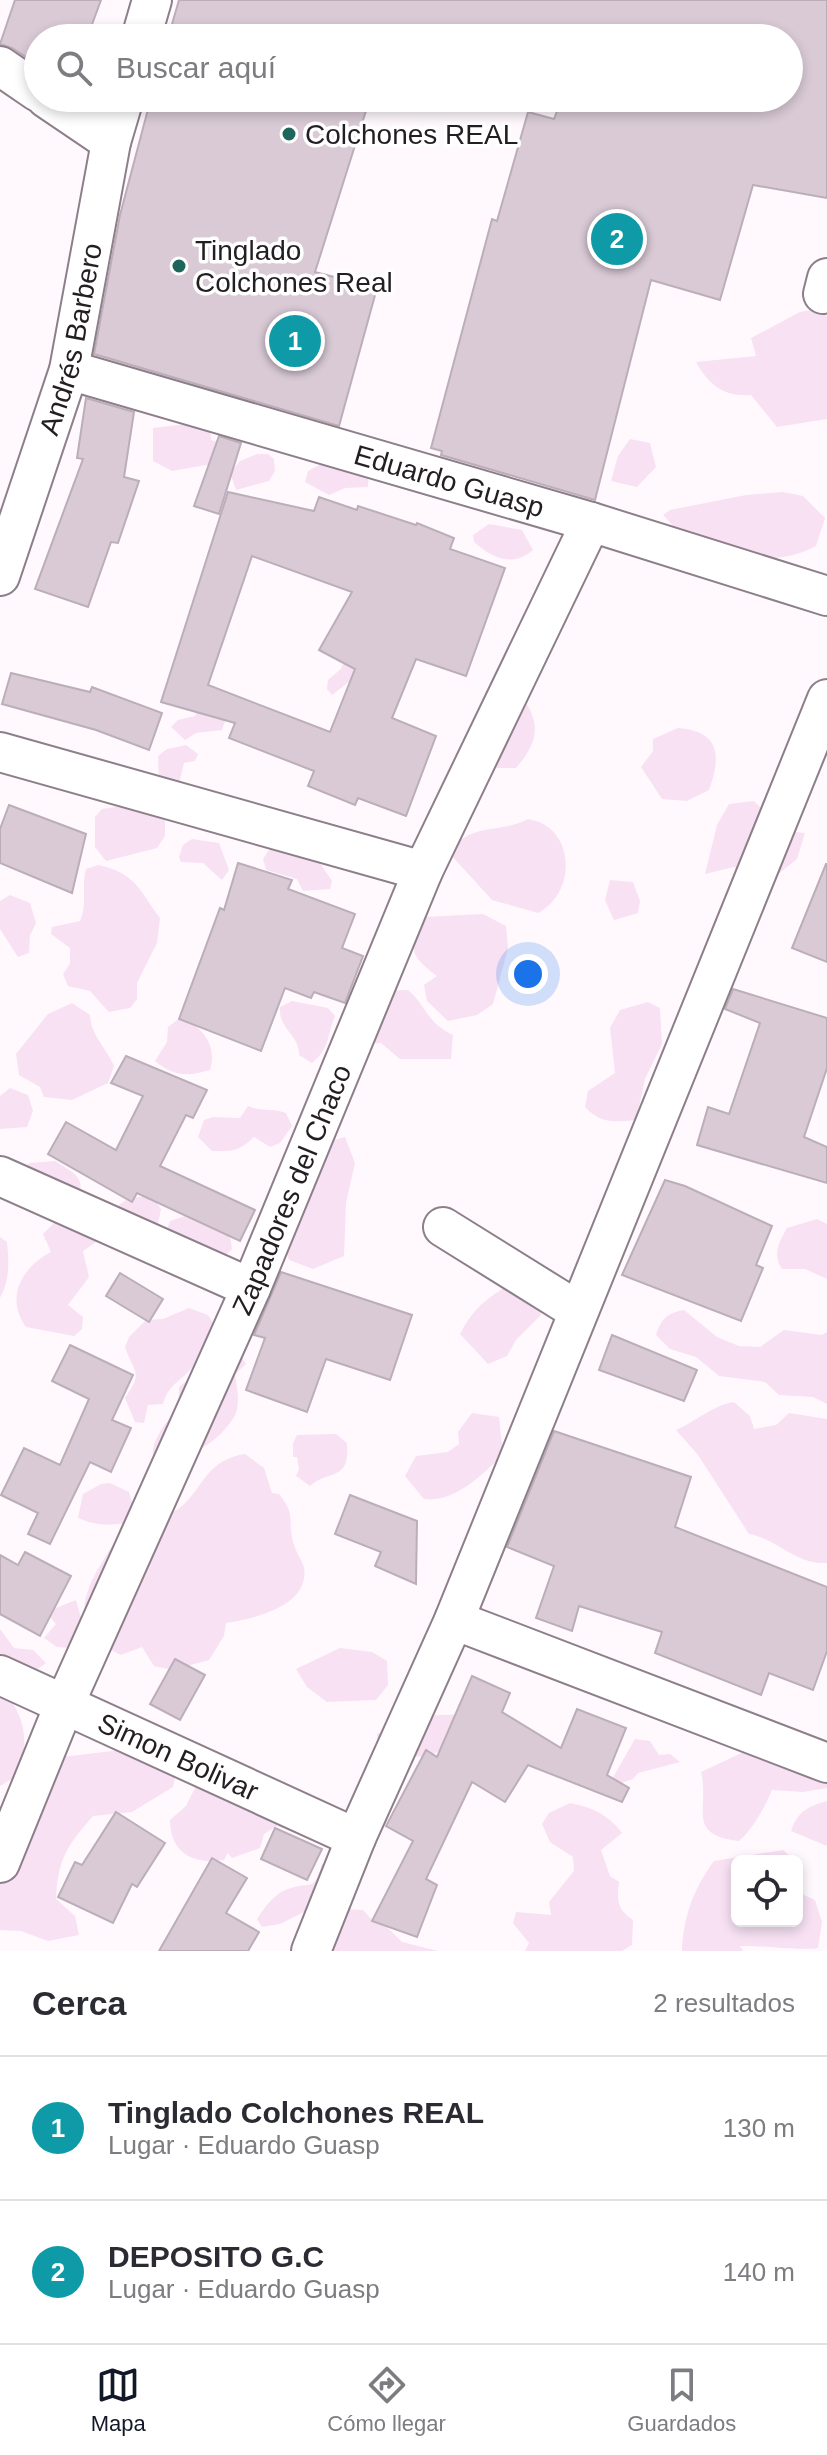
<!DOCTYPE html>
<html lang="es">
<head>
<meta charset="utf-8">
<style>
  body { margin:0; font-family:Arial,sans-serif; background:#f2f2f3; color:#2b2b33 }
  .controls { position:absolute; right:24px; bottom:24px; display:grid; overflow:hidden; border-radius:12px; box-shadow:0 4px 12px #0003 }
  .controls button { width:72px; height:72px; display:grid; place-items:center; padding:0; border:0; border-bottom:2px solid #e1e1e2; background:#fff; color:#2b2b33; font:40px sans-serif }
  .you { position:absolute; left:528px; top:974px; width:28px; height:28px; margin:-20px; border:6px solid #fff; border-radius:50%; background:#1a73e8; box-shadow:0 0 0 12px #1a73e833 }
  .badge { display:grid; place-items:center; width:52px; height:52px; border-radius:50%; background:#111827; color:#fff; font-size:26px; font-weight:700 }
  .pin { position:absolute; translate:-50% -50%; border:4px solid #fff; box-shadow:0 2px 8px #0006 }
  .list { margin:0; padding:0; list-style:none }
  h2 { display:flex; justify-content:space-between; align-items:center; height:104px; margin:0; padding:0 32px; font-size:34px }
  h2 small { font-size:26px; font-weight:400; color:#7c7c81 }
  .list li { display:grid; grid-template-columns:52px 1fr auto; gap:24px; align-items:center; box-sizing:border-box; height:144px; padding:0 32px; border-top:2px solid #e1e1e2 }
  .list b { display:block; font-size:30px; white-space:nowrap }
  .list p { margin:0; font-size:26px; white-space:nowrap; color:#7c7c81 }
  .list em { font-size:26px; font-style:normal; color:#7c7c81 }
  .icon { flex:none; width:44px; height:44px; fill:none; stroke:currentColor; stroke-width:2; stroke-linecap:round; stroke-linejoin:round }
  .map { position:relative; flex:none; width:827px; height:1951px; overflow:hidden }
  .search { position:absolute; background:#fff; box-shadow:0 4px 12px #0003; left:24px; right:24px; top:24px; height:88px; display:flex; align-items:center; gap:20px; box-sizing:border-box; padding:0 28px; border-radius:44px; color:#7c7c81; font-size:30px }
  .sheet { height:392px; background:#fff }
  nav { display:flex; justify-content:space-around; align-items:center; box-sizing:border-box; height:112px; border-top:2px solid #e1e1e2; background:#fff; font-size:22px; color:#7c7c81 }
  nav a { display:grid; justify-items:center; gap:4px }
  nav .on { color:#111827 }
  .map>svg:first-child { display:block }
  .green { fill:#f7e1f3; fill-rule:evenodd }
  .building { fill:#d9cad6; stroke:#bcaeb9; stroke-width:2; fill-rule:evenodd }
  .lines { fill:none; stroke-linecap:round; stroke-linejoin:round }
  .minor-casing { stroke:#8d7f8a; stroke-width:42 }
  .minor { stroke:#fff; stroke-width:38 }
  .poi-dot { fill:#1e665c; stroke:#fff; stroke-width:3 }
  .labels { text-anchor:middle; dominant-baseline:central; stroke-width:7; stroke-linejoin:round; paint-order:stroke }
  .poi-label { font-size:28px; fill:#231e22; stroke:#fff; text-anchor:start }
  .street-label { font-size:28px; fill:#231e22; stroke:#fff }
</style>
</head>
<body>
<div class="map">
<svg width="827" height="1951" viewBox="0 0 827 1951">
  <rect width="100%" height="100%" fill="#fff9fe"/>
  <!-- green -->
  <g class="green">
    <path d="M 822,308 L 827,317 L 827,419 L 777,427 L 751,395 C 723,397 709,385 696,362 L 756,356 L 751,338 L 800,312 Z"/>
    <path d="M 204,422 L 210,429 L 211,440 L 224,444 L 212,464 L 172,471 L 153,461 L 153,428 Z"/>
    <path d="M 630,439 L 650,443 L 656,467 L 637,487 L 611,481 L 618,456 Z"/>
    <path d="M 257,454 L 268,454 L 274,459 L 275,471 L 269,481 L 236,490 L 230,473 L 240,461 Z"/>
    <path d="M 327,461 L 369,470 L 368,487 L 345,488 L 329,495 L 305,482 L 308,471 Z"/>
    <path d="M 783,492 L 803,496 L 825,518 L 816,546 C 776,568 724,558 685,537 C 677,533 670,521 663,515 L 670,510 L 746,495 Z"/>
    <path d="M 489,524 L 522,530 L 533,550 C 513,568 492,558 474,542 L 473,535 Z"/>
    <path d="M 345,659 L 362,661 L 350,681 L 332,695 L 327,689 L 328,680 L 341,669 Z"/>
    <path d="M 224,692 L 234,695 L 222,730 L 196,733 L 185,740 L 171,727 L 178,720 L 195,716 L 201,703 Z"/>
    <path d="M 526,703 C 542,728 535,746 516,768 L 495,768 L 476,757 L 493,705 Z"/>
    <path d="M 678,728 C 719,731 722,755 709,790 L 687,801 L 662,799 L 641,767 L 653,751 L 653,739 Z"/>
    <path d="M 186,745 L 198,754 L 195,761 L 184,763 L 178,788 L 159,785 L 158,756 L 167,749 Z"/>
    <path d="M 754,801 L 785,831 L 805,833 L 797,859 L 776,876 L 753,875 L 734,867 L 705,874 L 717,825 L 729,804 Z"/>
    <path d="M 127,805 L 165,816 L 165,836 L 157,848 L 106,861 L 95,847 L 95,817 L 102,809 Z"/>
    <path d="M 528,819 C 575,826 578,892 538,913 L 492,900 L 450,854 C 466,822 501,834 528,819 Z"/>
    <path d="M 192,839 L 219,843 L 229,870 L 222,880 L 203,863 L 181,862 L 179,857 L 183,845 Z"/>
    <path d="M 286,849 L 295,856 L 318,860 L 332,881 L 330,889 L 303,891 L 297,879 L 266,870 L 263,859 L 269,850 Z"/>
    <path d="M 98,865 C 136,873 139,890 160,918 L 157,943 L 137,983 L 137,999 L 130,1008 L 109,1012 L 90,991 L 68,986 L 63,974 L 70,964 L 70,948 L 51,934 L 52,927 L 80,921 C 88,903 81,887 86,869 Z"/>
    <path d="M 610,880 L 633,882 L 640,901 L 638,913 L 614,920 L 605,900 Z"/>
    <path d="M 10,895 L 30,903 L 36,923 L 30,935 L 29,953 L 18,957 L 0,929 L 0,901 Z"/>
    <path d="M 483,914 L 506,926 L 508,948 L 493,1004 L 477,1015 L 448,1021 L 427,1001 L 424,985 L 437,976 C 408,954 410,950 423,917 Z"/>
    <path d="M 408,990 C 428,1008 426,1022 453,1035 L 451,1059 L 400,1059 L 381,1043 L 347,1044 L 337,1029 L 358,992 Z"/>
    <path d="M 292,1001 L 328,1008 L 335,1016 C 327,1035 330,1049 312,1063 L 299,1055 C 300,1035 278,1029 280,1007 Z"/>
    <path d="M 648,1002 L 660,1008 L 662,1044 L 645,1079 L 636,1120 C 614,1122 601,1124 585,1107 L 588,1091 L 615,1073 L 610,1028 L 620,1010 Z"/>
    <path d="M 72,1003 L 90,1015 C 91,1036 106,1047 114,1066 L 108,1083 L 72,1100 L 44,1097 L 40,1087 L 19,1075 L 16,1054 L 48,1014 Z"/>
    <path d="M 180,1018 C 202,1025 218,1046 210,1070 C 187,1077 173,1076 155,1061 L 167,1042 L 168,1027 Z"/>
    <path d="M 10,1088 L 28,1095 L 33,1111 L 27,1127 L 0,1129 L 0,1096 Z"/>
    <path d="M 248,1106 C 262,1112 273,1108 286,1113 L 292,1126 L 280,1143 L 270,1147 L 254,1137 C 238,1152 234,1151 212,1151 L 198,1137 L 204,1120 L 213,1117 L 240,1118 Z"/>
    <path d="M 345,1137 L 355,1163 L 346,1203 L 344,1256 L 313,1269 L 289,1260 L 284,1245 L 319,1144 Z"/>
    <path d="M 55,1161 C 70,1171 86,1176 79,1196 L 21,1173 L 29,1163 Z"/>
    <path d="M 152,1196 L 161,1209 L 157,1228 L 114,1213 C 121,1197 136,1197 152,1196 Z"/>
    <path d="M 194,1213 L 229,1228 L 232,1249 L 223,1258 L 165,1235 L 170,1221 Z"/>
    <path d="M 61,1216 L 95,1235 L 96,1242 L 83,1251 L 89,1277 L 68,1305 L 83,1317 L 82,1329 L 74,1336 L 26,1327 C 5,1298 21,1268 51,1252 L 43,1234 Z"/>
    <path d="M 817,1219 L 827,1224 L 827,1279 L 805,1269 L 782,1269 C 772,1255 779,1242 787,1228 Z"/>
    <path d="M 0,1237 L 7,1242 C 9,1263 10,1279 0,1298 Z"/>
    <path d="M 520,1281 L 535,1290 L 541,1315 L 516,1340 L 507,1356 L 488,1364 L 460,1334 C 473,1308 492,1292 520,1281 Z"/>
    <path d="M 189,1308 L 208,1315 L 217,1329 C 212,1342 197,1364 187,1373 C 175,1385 168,1387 163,1404 L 148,1405 L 144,1423 L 135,1422 L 125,1398 C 144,1371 134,1374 125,1347 L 129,1337 L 146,1320 L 163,1319 Z"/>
    <path d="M 684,1310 L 717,1337 L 739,1346 L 760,1347 L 784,1330 L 822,1335 L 827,1332 L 827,1404 L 813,1397 L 779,1395 L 765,1382 L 719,1376 L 696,1357 L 670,1349 L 656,1335 C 661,1319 667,1313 684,1310 Z"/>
    <path d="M 236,1349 L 246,1364 L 235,1374 C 237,1387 241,1407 234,1417 C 217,1445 184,1463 153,1457 C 151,1440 167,1420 179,1408 L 179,1387 L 205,1366 Z"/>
    <path d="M 734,1402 L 750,1416 L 754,1429 L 776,1425 L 789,1413 L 827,1419 L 827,1563 C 795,1565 778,1539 749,1534 L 698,1455 L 676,1430 C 697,1421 711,1406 734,1402 Z"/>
    <path d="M 472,1413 L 499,1417 L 503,1454 C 483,1475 454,1503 424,1499 L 405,1476 L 416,1456 L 448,1452 L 459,1444 L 458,1432 Z"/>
    <path d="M 336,1434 L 347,1443 C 350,1482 330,1469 310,1486 L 296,1476 L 299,1469 L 297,1457 L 293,1457 L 293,1443 L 297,1435 Z"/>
    <path d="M 245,1454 L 264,1468 L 272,1493 L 279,1494 C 298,1518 286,1520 294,1545 C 296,1552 302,1560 304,1568 C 310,1606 253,1619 226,1623 L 224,1636 L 209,1660 L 172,1670 L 154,1666 L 142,1647 L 121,1655 C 73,1632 78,1600 103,1561 C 110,1549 117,1535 130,1528 C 145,1519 167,1518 181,1507 C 204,1487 206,1460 245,1454 Z"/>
    <path d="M 110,1483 L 129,1492 L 137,1520 C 116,1526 98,1527 78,1518 L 83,1494 L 101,1484 Z"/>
    <path d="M 76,1600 L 83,1625 L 71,1648 L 57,1647 L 44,1638 L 56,1624 L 50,1617 L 56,1608 Z"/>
    <path d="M 0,1629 L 14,1648 L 33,1650 L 46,1663 L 29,1675 L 0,1665 Z"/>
    <path d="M 340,1648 L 372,1652 L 387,1661 L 388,1685 L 376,1700 L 327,1702 L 307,1687 L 296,1669 Z"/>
    <path d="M 0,1694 L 9,1697 C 27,1724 27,1743 20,1774 L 0,1786 Z"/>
    <path d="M 470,1714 C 462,1724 455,1738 446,1746 C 427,1763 396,1757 378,1746 L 377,1734 L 415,1716 Z"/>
    <path d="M 635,1739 L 650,1741 L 659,1755 L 670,1754 L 680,1762 L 638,1773 L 633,1779 L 607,1788 Z"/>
    <path d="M 120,1750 L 160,1758 L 175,1778 L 173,1787 L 132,1812 L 93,1816 C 67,1846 58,1858 56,1899 L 75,1916 L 79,1935 L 48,1941 L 21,1931 L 0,1930 L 0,1861 L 54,1758 Z"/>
    <path d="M 748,1750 L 827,1751 L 827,1788 L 803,1792 L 772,1790 C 765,1807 753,1829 739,1841 C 685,1835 710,1808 701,1772 Z"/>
    <path d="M 215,1787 L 333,1846 L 277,1826 L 264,1834 L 260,1848 L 232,1858 L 228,1853 L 224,1860 C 195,1865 170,1854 170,1820 L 186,1806 L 195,1788 Z"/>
    <path d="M 827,1801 L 827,1846 L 791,1831 C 797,1812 808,1806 827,1801 Z"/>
    <path d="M 570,1803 C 592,1807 609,1815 622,1833 L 601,1850 L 610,1876 L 619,1882 C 617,1901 617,1909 633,1920 L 632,1945 L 622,1951 L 525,1951 L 529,1943 L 513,1923 L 516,1912 L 551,1915 L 549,1902 L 574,1871 L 573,1857 L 550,1842 L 542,1824 L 549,1813 Z"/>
    <path d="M 783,1850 L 802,1866 L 798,1887 L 804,1895 L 815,1900 L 822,1922 L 818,1948 C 801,1951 762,1945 740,1946 L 743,1951 L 682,1951 C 683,1917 694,1888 714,1861 ZM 797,1861 L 797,1921 L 737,1921 L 737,1861 Z"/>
    <path d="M 330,1862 L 320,1904 L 280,1924 L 262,1927 L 257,1919 C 265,1907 275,1892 291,1888 C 313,1882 314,1891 322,1864 Z"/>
    <path d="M 341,1909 L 363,1910 L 372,1920 L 380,1920 L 402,1942 L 438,1951 L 329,1951 Z"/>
  </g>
  <!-- building -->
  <g class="building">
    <path d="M 15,0 L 101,0 L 87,38 L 38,38 L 38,65 L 12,48 L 0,44 Z"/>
    <path d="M 179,0 L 827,0 L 827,198 L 753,185 L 720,300 L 651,280 L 595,500 L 441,455 L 442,451 L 431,448 L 492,219 L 497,221 L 528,112 L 554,119 L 562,98 L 789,98 L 789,38 L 168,38 Z"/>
    <path d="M 151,98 L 370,98 L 315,272 L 377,288 L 339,426 L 94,354 L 120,215 Z"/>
    <path d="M 86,398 L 134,412 L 124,477 L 139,481 L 118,543 L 111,542 L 88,607 L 35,589 L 83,459 L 77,458 Z"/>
    <path d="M 219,436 L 241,443 L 219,514 L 194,506 Z"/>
    <path d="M 228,492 L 314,511 L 319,497 L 357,510 L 358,506 L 416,525 L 417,523 L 454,538 L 450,549 L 505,568 L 466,676 L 416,659 L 392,718 L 436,736 L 406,816 L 358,798 L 355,805 L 308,786 L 314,771 L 229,738 L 235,723 L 161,702 ZM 252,556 L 352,592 L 319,650 L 355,669 L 330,732 L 208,685 Z"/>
    <path d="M 11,673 L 90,692 L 92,687 L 162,713 L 149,750 L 96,730 L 2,704 Z"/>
    <path d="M 9,805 L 86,834 L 72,893 L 0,863 L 0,829 Z"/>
    <path d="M 238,863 L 292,880 L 288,889 L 355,914 L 342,948 L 363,956 L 345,1003 L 314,992 L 311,998 L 285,988 L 261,1051 L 179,1019 L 220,908 L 224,910 Z"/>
    <path d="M 826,864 L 827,864 L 827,962 L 792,948 Z"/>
    <path d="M 733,989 L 827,1018 L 827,1068 L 804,1137 L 827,1147 L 827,1183 L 697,1145 L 708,1107 L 729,1114 L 760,1023 L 725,1009 Z"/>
    <path d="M 126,1056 L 207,1090 L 193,1118 L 186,1115 L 160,1166 L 255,1210 L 240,1241 L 137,1193 L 132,1202 L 48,1154 L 66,1122 L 116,1150 L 143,1096 L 111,1083 Z"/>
    <path d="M 665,1180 L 685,1186 L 772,1226 L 756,1265 L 763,1268 L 741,1321 L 622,1275 Z"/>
    <path d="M 281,1272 L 412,1315 L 390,1380 L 326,1359 L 307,1412 L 246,1390 L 265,1338 L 254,1335 Z"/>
    <path d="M 120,1273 L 163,1299 L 149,1322 L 106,1296 Z"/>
    <path d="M 612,1335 L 697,1370 L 684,1401 L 599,1370 Z"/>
    <path d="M 70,1345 L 133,1375 L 112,1420 L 131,1428 L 111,1472 L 90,1462 L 50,1544 L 28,1534 L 38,1513 L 1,1495 L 24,1448 L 60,1465 L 89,1399 L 52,1381 Z"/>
    <path d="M 554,1431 L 691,1477 L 675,1527 L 827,1587 L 827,1651 L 813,1690 L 769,1673 L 761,1695 L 655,1653 L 662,1632 L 579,1606 L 572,1631 L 536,1618 L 554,1566 L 507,1547 Z"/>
    <path d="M 350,1495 L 417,1521 L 416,1584 L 375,1566 L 381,1552 L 335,1534 Z"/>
    <path d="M 25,1552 L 71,1576 L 40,1636 L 0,1614 L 0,1555 L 18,1565 Z"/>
    <path d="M 175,1659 L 205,1675 L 180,1720 L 150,1704 Z"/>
    <path d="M 472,1676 L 510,1693 L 502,1712 L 561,1748 L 577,1709 L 626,1728 L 607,1775 L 629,1788 L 622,1802 L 528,1765 L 505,1802 L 472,1782 L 426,1879 L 437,1885 L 417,1937 L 372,1921 L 413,1841 L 386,1826 L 426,1750 L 437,1757 Z"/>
    <path d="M 116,1812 L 165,1843 L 137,1887 L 132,1884 L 113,1923 L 58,1897 L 75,1862 L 82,1865 Z"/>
    <path d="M 275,1828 L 322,1849 L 307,1880 L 261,1859 Z"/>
    <path d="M 212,1858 L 247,1878 L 226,1913 L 259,1932 L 248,1951 L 159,1951 Z"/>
  </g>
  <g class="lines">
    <defs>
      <g id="minor">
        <path d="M 141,38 L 152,0"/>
        <path d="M 0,66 L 38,92"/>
        <path d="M 46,98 L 111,142"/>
        <path d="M 823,294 L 827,278"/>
        <path id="s1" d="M 69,370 L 591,522 L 827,596"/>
        <path id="s2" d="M 0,576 L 69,370 L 111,142 L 124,98"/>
        <path d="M 0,752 L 423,871"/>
        <path d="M 0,1176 L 251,1288"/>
        <path d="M 443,1227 L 578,1311"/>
        <path d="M 454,1620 L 827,1763"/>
        <path id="s3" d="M 0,1675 L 356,1838"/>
        <path id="s4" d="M 0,1863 L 65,1703 L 251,1288 L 423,871 L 591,522"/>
        <path d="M 311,1951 L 356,1838 L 454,1620 L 827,699"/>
      </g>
    </defs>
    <!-- minor casing -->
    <use href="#minor" class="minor-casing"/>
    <!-- minor -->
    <use href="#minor" class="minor"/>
  </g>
  <!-- markers -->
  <g class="poi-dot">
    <circle cx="289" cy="134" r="8"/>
    <circle cx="179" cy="266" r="8"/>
  </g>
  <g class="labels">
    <!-- poi labels -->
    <g class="poi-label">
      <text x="305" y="134">Colchones REAL</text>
      <text x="195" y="250">Tinglado<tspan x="195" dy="32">Colchones Real</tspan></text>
    </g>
    <!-- street labels -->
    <g class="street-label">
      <text stroke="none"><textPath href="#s2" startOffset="248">Andrés Barbero</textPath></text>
      <text stroke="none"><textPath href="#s1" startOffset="396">Eduardo Guasp</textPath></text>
      <text stroke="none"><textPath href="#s4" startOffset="734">Zapadores del Chaco</textPath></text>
      <text stroke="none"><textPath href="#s3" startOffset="196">Simon Bolivar</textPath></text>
    </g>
  </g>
</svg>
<div class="controls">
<button><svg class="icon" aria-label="locate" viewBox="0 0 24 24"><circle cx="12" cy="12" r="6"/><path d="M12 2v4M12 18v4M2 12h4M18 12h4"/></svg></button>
</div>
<div class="you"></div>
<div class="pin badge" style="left:295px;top:341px;background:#0f9aa8">1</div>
<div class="pin badge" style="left:617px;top:239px;background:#0f9aa8">2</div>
<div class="search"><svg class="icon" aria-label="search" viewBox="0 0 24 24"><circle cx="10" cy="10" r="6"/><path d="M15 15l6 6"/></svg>Buscar aquí</div>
</div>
<section class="sheet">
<h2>Cerca<small>2 resultados</small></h2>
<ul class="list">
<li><span class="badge" style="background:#0f9aa8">1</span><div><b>Tinglado Colchones REAL</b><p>Lugar · Eduardo Guasp</p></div><em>130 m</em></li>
<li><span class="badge" style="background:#0f9aa8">2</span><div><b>DEPOSITO G.C</b><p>Lugar · Eduardo Guasp</p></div><em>140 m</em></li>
</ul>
</section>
<nav>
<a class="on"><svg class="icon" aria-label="map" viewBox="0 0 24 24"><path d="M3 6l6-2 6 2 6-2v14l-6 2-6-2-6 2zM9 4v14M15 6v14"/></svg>Mapa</a>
<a><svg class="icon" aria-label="directions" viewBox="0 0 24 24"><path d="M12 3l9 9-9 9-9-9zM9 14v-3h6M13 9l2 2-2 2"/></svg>Cómo llegar</a>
<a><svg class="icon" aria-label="saved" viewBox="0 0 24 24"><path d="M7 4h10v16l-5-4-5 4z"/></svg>Guardados</a>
</nav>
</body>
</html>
